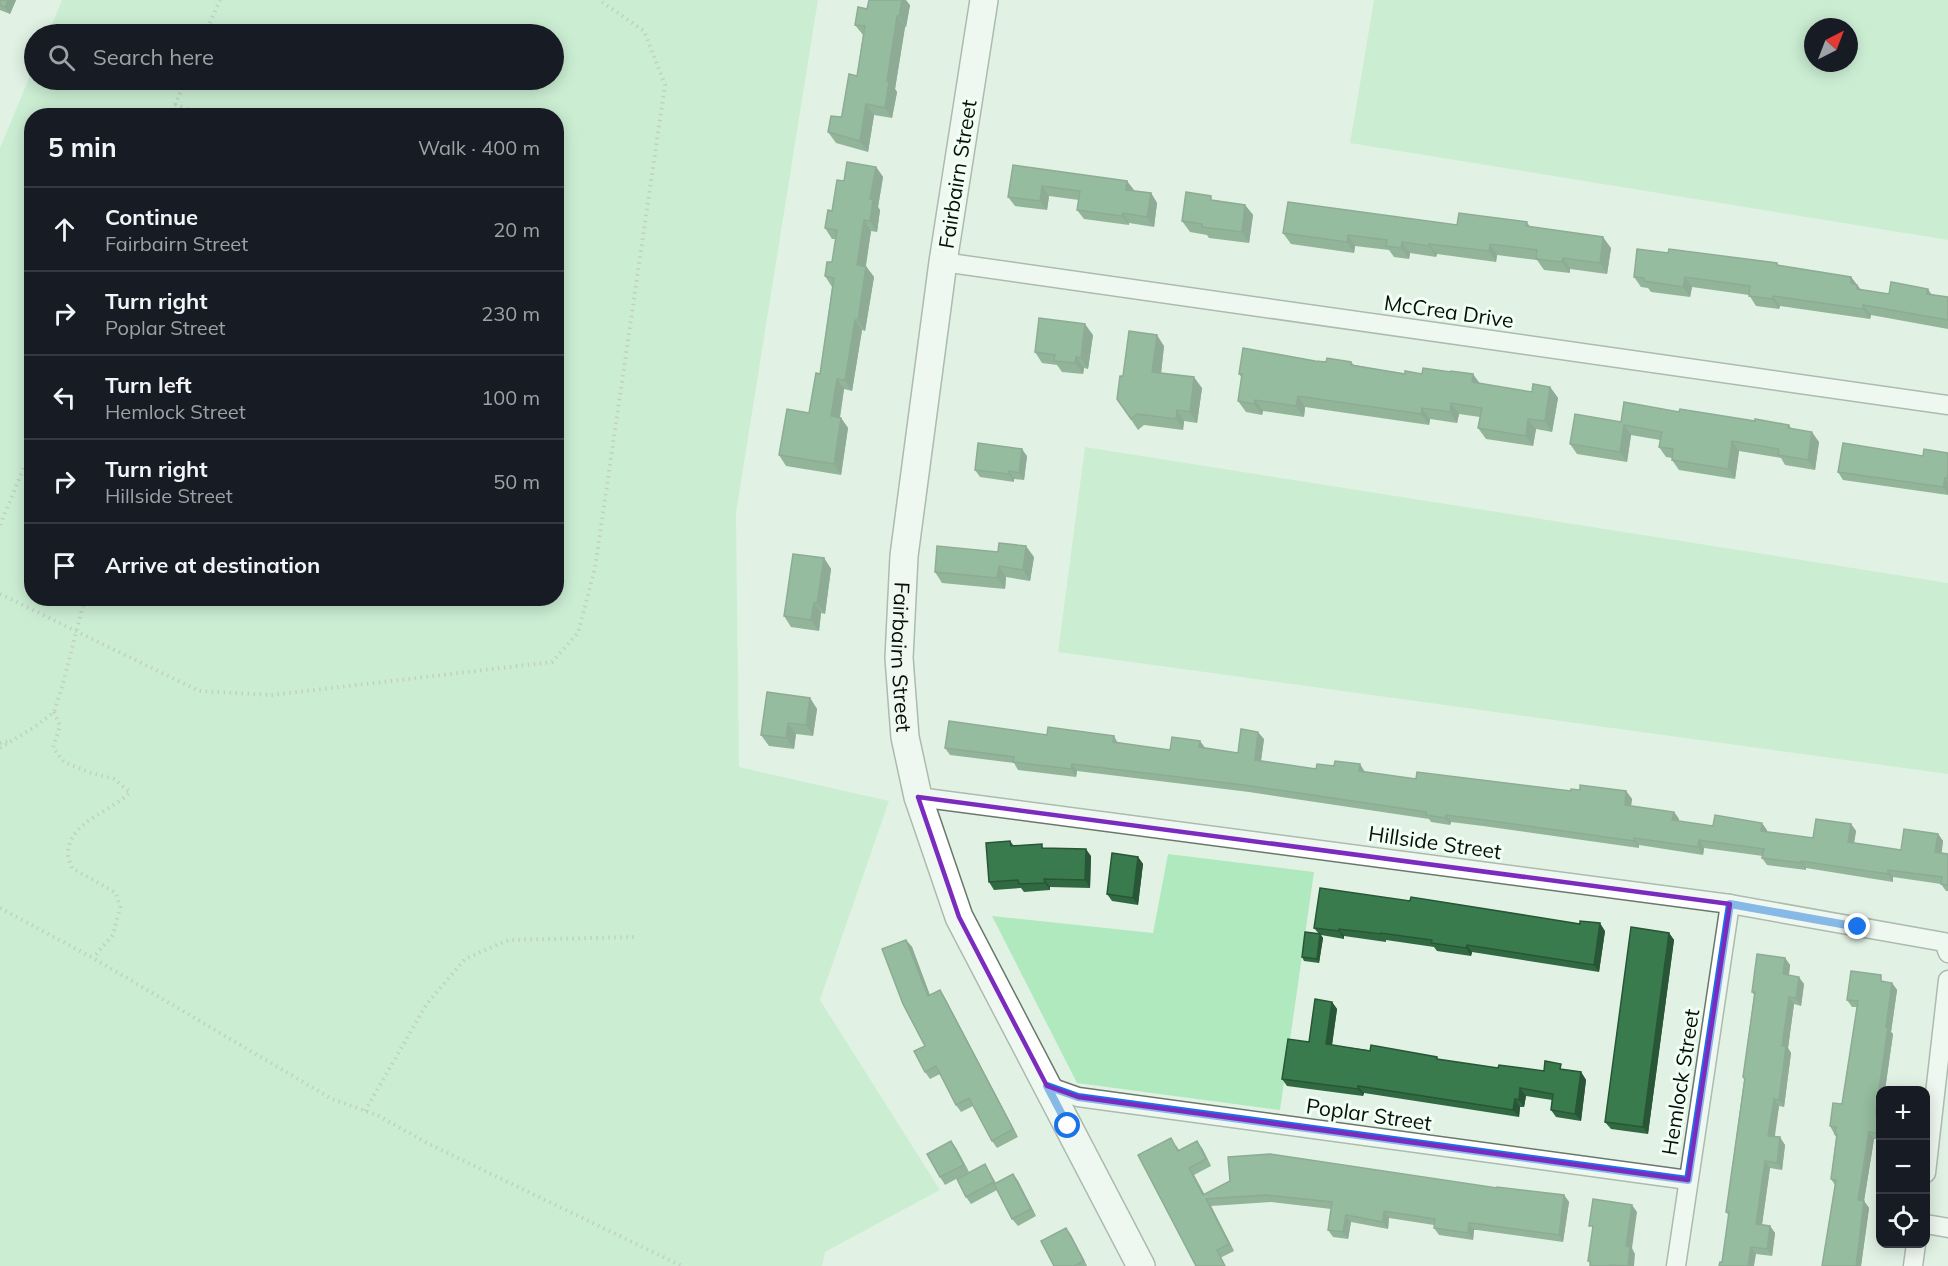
<!DOCTYPE html>
<html lang="en">
<head>
<meta charset="utf-8">
<style>
  body { margin:0; font-family:Mulish,sans-serif; background:#20242c; color:#f1f3f6 }
  .controls { position:absolute; right:18px; bottom:18px; display:grid; overflow:hidden; border-radius:12px; box-shadow:0 3px 15px #0003 }
  .controls button { width:54px; height:54px; display:grid; place-items:center; padding:0; border:0; border-bottom:2px solid #363941; background:#171b24; color:#f1f3f6; font:30px sans-serif }
  .compass { position:absolute; left:1804px; top:18px; width:54px; height:54px; border-radius:50%; background:#171b24; box-shadow:0 3px 15px #0003; rotate:42deg }
  .stop { position:absolute; width:18px; height:18px; margin:-14px; border:4px solid #1a73e8; border-radius:50%; background:#fff }
  .stop.end { background:#1a73e8; border-color:#fff; box-shadow:0 2px 6px #0008 }
  .list { margin:0; padding:0; list-style:none }
  h2 { display:flex; justify-content:space-between; align-items:center; height:78px; margin:0; padding:0 24px; font-size:26px }
  h2 small { font-size:20px; font-weight:400; color:#9ea1a6 }
  .list li { display:grid; grid-template-columns:39px 1fr auto; gap:18px; align-items:center; box-sizing:border-box; height:84px; padding:0 24px; border-top:2px solid #363941 }
  .list b { display:block; font-size:22px; white-space:nowrap }
  .list p { margin:0; font-size:20px; white-space:nowrap; color:#9ea1a6 }
  .list em { font-size:20px; font-style:normal; color:#9ea1a6 }
  .icon { flex:none; width:33px; height:33px; fill:none; stroke:currentColor; stroke-width:2; stroke-linecap:round; stroke-linejoin:round }
  .map { position:relative; flex:none; width:1948px; height:1266px; overflow:hidden }
  .search { position:absolute; background:#171b24; box-shadow:0 3px 15px #0003; left:24px; top:24px; width:540px; height:66px; display:flex; align-items:center; gap:15px; box-sizing:border-box; padding:0 21px; border-radius:33px; color:#9ea1a6; font-size:22px }
  .panel { position:absolute; background:#171b24; box-shadow:0 3px 15px #0003; left:24px; top:108px; width:540px; height:498px; border-radius:24px }
  .map>svg:first-child { display:block }
  .green { fill:#b0e9be; fill-rule:evenodd }
  .lines { fill:none; stroke-linecap:round; stroke-linejoin:round }
  .street-casing { stroke:#69786c; stroke-width:21 }
  .secondary-casing { stroke:#69786c; stroke-width:30 }
  .path { stroke:#9aa79c; stroke-width:4; stroke-dasharray:1.5 4.5; stroke-linecap:butt }
  .street { stroke:#fff; stroke-width:18 }
  .secondary { stroke:#fff; stroke-width:27 }
  .wall { fill:#316a42 }
  .shaded-wall { fill:#285636 }
  .building { fill:#397b4d; stroke:#285636; stroke-width:1.5 }
  .route { stroke:#1a73e8; stroke-width:8 }
  .marked { fill:none; stroke:#7b2cbf; stroke-width:4.5; stroke-linejoin:round }
  .labels { text-anchor:middle; dominant-baseline:central; stroke-width:6; stroke-linejoin:round; paint-order:stroke }
  .street-label { font-size:21px; fill:#080e09; stroke:#f0fef3 }
</style>
</head>
<body>
<div class="map">
<svg width="1948" height="1266" viewBox="0 0 1948 1266">
  <rect width="100%" height="100%" fill="#e1f2e4"/>
  <!-- green -->
  <g class="green">
    <path d="M 62,0 L 818,0 L 736,513 L 739,767 L 889,801 L 820,1000 L 940,1190 L 825,1252 L 822,1266 L 0,1266 L 0,148 L 34,66 L 34,80 L 554,80 L 554,34 L 48,34 ZM 32,116 L 556,116 L 556,598 L 32,598 Z"/>
    <path d="M 1374,0 L 1948,0 L 1948,240 L 1350,143 ZM 1813,27 L 1849,27 L 1849,63 L 1813,63 Z"/>
    <path d="M 1085,447 L 1948,583 L 1948,774 L 1058,652 Z"/>
    <path d="M 1168,854 L 1314,872 L 1280,1110 L 1077,1083 L 992,916 L 1153,933 Z"/>
  </g>
  <g class="lines">
    <defs>
      <g id="street">
        <path d="M 943,262 L 1948,405"/>
        <path d="M 918,797 L 1730,904 L 1944,942 L 1948,953"/>
        <path d="M 1047,1086 L 1078,1097 L 1688,1180"/>
        <path d="M 1926,1173 L 1948,980"/>
        <path d="M 1926,1224 L 1948,1228"/>
        <path d="M 1676,1266 L 1730,904"/>
        <path d="M 1913,1266 L 1916,1244"/>
      </g>
      <g id="secondary">
        <path id="s1" d="M 984,0 L 943,262 L 904,556 L 899,658 L 905,737 L 918,797 L 959,917 L 1141,1266"/>
      </g>
    </defs>
    <!-- street casing -->
    <use href="#street" class="street-casing"/>
    <!-- secondary casing -->
    <use href="#secondary" class="secondary-casing"/>
    <!-- path -->
    <g class="path">
      <path d="M 205,34 L 220,0"/>
      <path d="M 175,104 L 202,116"/>
      <path d="M 170,116 L 186,80"/>
      <path d="M 0,525 L 32,448"/>
      <path d="M 0,594 L 199,691 L 272,695 L 552,662 L 578,633 L 595,568 L 665,85 L 644,31 L 599,0"/>
      <path d="M 54,712 L 60,726 L 53,748 L 64,762 L 91,773 L 114,779 L 130,792 C 112,812 68,821 68,854 C 68,859 71,864 72,868 L 116,893 L 120,907 L 113,935 L 93,958"/>
      <path d="M 0,743 L 8,741"/>
      <path d="M 0,748 L 36,726 L 54,712 L 62,687 L 85,598"/>
      <path d="M 0,908 L 93,958 L 332,1099 L 377,1115 L 429,1144 L 682,1266"/>
      <path d="M 365,1111 L 426,1005 L 465,959 L 508,940 L 638,937"/>
    </g>
    <!-- street -->
    <use href="#street" class="street"/>
    <!-- secondary -->
    <use href="#secondary" class="secondary"/>
  </g>
  <!-- wall -->
  <g class="wall">
    <path d="M 0,0 L 16,0 L 10,14 L 0,10 Z"/>
    <path d="M 910,5 L 906,27 L 905,27 L 895,89 L 897,92 L 892,118 L 874,115 L 868,152 L 836,143 L 828,132 L 842,115 L 857,76 L 863,35 L 855,25 L 867,9 Z"/>
    <path d="M 1013,165 L 1127,181 L 1134,191 L 1151,193 L 1157,203 L 1154,227 L 1129,223 L 1129,225 L 1084,219 L 1077,210 L 1079,200 L 1049,196 L 1047,210 L 1015,206 L 1008,197 Z"/>
    <path d="M 876,167 L 883,177 L 878,207 L 880,210 L 877,232 L 871,231 L 866,266 L 874,277 L 865,331 L 862,330 L 852,391 L 844,389 L 840,418 L 841,418 L 848,428 L 841,475 L 786,466 L 779,455 L 809,413 L 820,374 L 832,287 L 825,276 L 832,262 L 836,239 L 832,239 L 825,228 L 844,181 Z"/>
    <path d="M 1214,200 L 1245,205 L 1253,215 L 1249,243 L 1209,238 L 1207,235 L 1190,232 L 1182,221 Z"/>
    <path d="M 1527,222 L 1530,227 L 1611,248 L 1607,274 L 1570,269 L 1570,273 L 1544,270 L 1537,260 L 1497,255 L 1496,262 L 1437,254 L 1436,257 L 1410,253 L 1409,259 L 1394,257 L 1389,250 L 1355,246 L 1354,253 L 1291,244 L 1283,233 Z"/>
    <path d="M 1668,253 L 1777,263 L 1778,265 L 1851,277 L 1861,290 L 1889,294 L 1928,289 L 1932,295 L 1948,297 L 1948,329 L 1871,315 L 1870,319 L 1780,306 L 1779,309 L 1756,306 L 1749,295 L 1692,287 L 1690,297 L 1651,292 L 1648,288 L 1641,287 L 1634,277 Z"/>
    <path d="M 1093,335 L 1088,369 L 1084,368 L 1083,374 L 1062,372 L 1057,365 L 1042,363 L 1035,352 Z"/>
    <path d="M 1164,346 L 1161,373 L 1202,388 L 1197,423 L 1184,421 L 1183,430 L 1144,425 L 1138,430 L 1117,399 L 1123,376 Z"/>
    <path d="M 1315,361 L 1351,362 L 1354,365 L 1405,374 L 1480,384 L 1532,392 L 1550,387 L 1558,398 L 1552,432 L 1536,429 L 1533,446 L 1486,439 L 1478,428 L 1480,417 L 1459,414 L 1457,423 L 1430,419 L 1429,425 L 1305,407 L 1304,417 L 1263,411 L 1262,415 L 1246,412 L 1238,401 L 1242,378 L 1239,374 Z"/>
    <path d="M 1679,412 L 1789,425 L 1791,428 L 1819,442 L 1815,470 L 1785,465 L 1781,458 L 1739,451 L 1735,479 L 1679,470 L 1672,460 L 1672,458 L 1666,457 L 1659,447 L 1660,440 L 1631,435 L 1627,462 L 1577,454 L 1570,444 L 1621,422 Z"/>
    <path d="M 1948,453 L 1948,495 L 1843,480 L 1838,472 L 1923,456 Z"/>
    <path d="M 1027,456 L 1024,480 L 1014,479 L 1014,482 L 980,477 L 975,470 Z"/>
    <path d="M 1034,557 L 1030,581 L 1006,577 L 1005,589 L 942,583 L 935,572 Z"/>
    <path d="M 824,558 L 831,569 L 825,614 L 821,613 L 819,631 L 791,627 L 784,616 Z"/>
    <path d="M 810,698 L 817,709 L 813,736 L 796,734 L 794,749 L 769,746 L 761,735 Z"/>
    <path d="M 1047,735 L 1114,736 L 1118,743 L 1170,750 L 1200,741 L 1205,748 L 1238,753 L 1264,739 L 1261,761 L 1316,769 L 1365,772 L 1416,779 L 1571,791 L 1580,790 L 1626,791 L 1632,799 L 1631,806 L 1674,812 L 1679,819 L 1678,821 L 1713,826 L 1767,830 L 1767,832 L 1813,838 L 1851,824 L 1856,831 L 1854,843 L 1901,850 L 1938,834 L 1943,841 L 1941,853 L 1948,854 L 1948,891 L 1946,891 L 1941,884 L 1893,877 L 1893,882 L 1806,868 L 1806,870 L 1767,865 L 1762,858 L 1763,856 L 1704,848 L 1703,855 L 1639,845 L 1639,848 L 1483,826 L 1451,822 L 1450,825 L 1431,822 L 1429,819 L 1249,792 L 1077,771 L 1076,777 L 1018,770 L 1014,763 L 950,755 L 945,748 Z"/>
    <path d="M 1010,841 L 1014,846 L 1045,848 L 1091,856 L 1090,888 L 1050,887 L 1050,890 L 1024,892 L 1021,888 L 994,890 L 989,882 Z"/>
    <path d="M 1138,857 L 1143,864 L 1138,905 L 1112,901 L 1107,894 Z"/>
    <path d="M 1314,928 L 1605,931 L 1599,972 L 1472,952 L 1471,956 L 1437,951 L 1434,947 L 1386,940 L 1386,942 L 1344,936 L 1344,939 L 1321,935 L 1323,938 L 1319,963 L 1304,961 L 1302,957 L 1319,934 Z"/>
    <path d="M 1669,933 L 1674,940 L 1648,1134 L 1611,1129 L 1605,1122 Z"/>
    <path d="M 906,940 L 912,947 L 930,995 L 940,990 L 945,998 L 1018,1137 L 997,1148 L 992,1141 L 973,1106 L 961,1112 L 956,1105 L 940,1074 L 930,1079 L 925,1072 L 925,1046 Z"/>
    <path d="M 1785,958 L 1790,965 L 1789,975 L 1804,984 L 1801,1006 L 1794,1004 L 1788,1048 L 1791,1053 L 1784,1107 L 1779,1106 L 1774,1136 L 1785,1145 L 1782,1170 L 1770,1168 L 1762,1225 L 1770,1226 L 1775,1233 L 1772,1256 L 1756,1254 L 1722,1262 L 1729,1216 L 1726,1212 L 1744,1080 L 1743,1077 L 1754,995 L 1752,992 Z"/>
    <path d="M 1886,982 L 1892,983 L 1897,990 L 1891,1032 L 1893,1034 L 1885,1090 L 1881,1090 L 1881,1140 L 1874,1139 L 1864,1201 L 1869,1208 L 1861,1266 L 1822,1266 L 1835,1185 L 1831,1179 L 1836,1137 L 1830,1126 L 1842,1104 L 1857,1007 L 1852,1007 L 1847,1000 Z"/>
    <path d="M 1332,1002 L 1337,1009 L 1332,1045 L 1498,1068 L 1544,1071 L 1565,1070 L 1581,1072 L 1586,1080 L 1581,1121 L 1556,1117 L 1551,1110 L 1552,1100 L 1526,1096 L 1524,1107 L 1520,1107 L 1519,1117 L 1364,1093 L 1363,1096 L 1287,1086 L 1282,1079 L 1309,1042 Z"/>
    <path d="M 951,1141 L 956,1148 L 969,1172 L 945,1185 L 940,1177 Z"/>
    <path d="M 1176,1145 L 1179,1150 L 1202,1148 L 1211,1166 L 1194,1175 L 1204,1195 L 1497,1188 L 1564,1195 L 1569,1202 L 1563,1242 L 1477,1230 L 1474,1230 L 1473,1240 L 1439,1235 L 1434,1228 L 1434,1225 L 1389,1218 L 1388,1229 L 1351,1222 L 1348,1239 L 1333,1237 L 1328,1230 L 1331,1209 L 1271,1202 L 1211,1206 L 1234,1251 L 1222,1257 L 1196,1266 Z"/>
    <path d="M 985,1164 L 996,1183 L 1013,1174 L 1018,1181 L 1036,1216 L 1018,1226 L 1012,1219 L 997,1190 L 971,1204 L 966,1197 Z"/>
    <path d="M 1066,1228 L 1071,1235 L 1087,1266 L 1054,1266 Z"/>
  </g>
  <!-- shaded-wall -->
  <g class="shaded-wall">
    <path d="M 8,0 L 16,0 L 10,14 L 5,7 Z"/>
    <path d="M 900,0 L 906,0 L 910,5 L 906,27 L 899,16 Z"/>
    <path d="M 897,16 L 905,27 L 895,89 L 897,92 L 892,118 L 885,108 L 887,81 Z"/>
    <path d="M 866,104 L 874,115 L 868,152 L 860,141 Z"/>
    <path d="M 876,167 L 883,177 L 878,207 L 880,210 L 877,232 L 870,221 L 870,199 Z"/>
    <path d="M 1127,181 L 1134,190 L 1133,199 L 1126,190 Z"/>
    <path d="M 1042,186 L 1049,196 L 1047,210 L 1040,201 Z"/>
    <path d="M 1151,193 L 1157,203 L 1154,227 L 1147,217 Z"/>
    <path d="M 1245,205 L 1253,215 L 1249,243 L 1242,232 Z"/>
    <path d="M 1123,213 L 1129,223 L 1129,225 L 1122,216 Z"/>
    <path d="M 864,220 L 871,231 L 864,275 L 857,265 Z"/>
    <path d="M 1348,235 L 1355,246 L 1354,253 L 1347,242 Z"/>
    <path d="M 1603,237 L 1611,248 L 1607,274 L 1600,263 Z"/>
    <path d="M 1402,242 L 1410,253 L 1409,259 L 1401,248 Z"/>
    <path d="M 1429,244 L 1437,254 L 1436,257 L 1429,246 Z"/>
    <path d="M 1490,244 L 1497,255 L 1496,262 L 1489,251 Z"/>
    <path d="M 1563,258 L 1570,269 L 1570,273 L 1562,262 Z"/>
    <path d="M 866,267 L 874,277 L 865,331 L 858,320 Z"/>
    <path d="M 1685,277 L 1692,287 L 1690,297 L 1683,287 Z"/>
    <path d="M 1851,277 L 1857,285 L 1865,295 L 1851,283 Z"/>
    <path d="M 1773,296 L 1780,306 L 1779,309 L 1772,299 Z"/>
    <path d="M 1863,305 L 1871,315 L 1870,319 L 1863,309 Z"/>
    <path d="M 855,320 L 862,330 L 852,391 L 845,380 Z"/>
    <path d="M 1085,324 L 1093,335 L 1088,369 L 1081,358 Z"/>
    <path d="M 1157,335 L 1164,346 L 1160,382 L 1152,372 Z"/>
    <path d="M 1076,357 L 1084,368 L 1083,374 L 1075,363 Z"/>
    <path d="M 1473,374 L 1481,385 L 1472,382 Z"/>
    <path d="M 1194,377 L 1202,388 L 1197,423 L 1190,412 Z"/>
    <path d="M 837,379 L 844,389 L 838,427 L 831,416 Z"/>
    <path d="M 1550,387 L 1558,398 L 1552,432 L 1545,421 Z"/>
    <path d="M 1298,396 L 1305,407 L 1304,417 L 1296,406 Z"/>
    <path d="M 1255,400 L 1263,411 L 1262,415 L 1254,404 Z"/>
    <path d="M 1451,403 L 1459,414 L 1457,423 L 1450,412 Z"/>
    <path d="M 1422,408 L 1430,419 L 1429,425 L 1421,414 Z"/>
    <path d="M 1177,410 L 1184,421 L 1183,430 L 1176,419 Z"/>
    <path d="M 841,418 L 848,428 L 841,475 L 834,464 Z"/>
    <path d="M 1528,419 L 1536,429 L 1533,446 L 1526,436 Z"/>
    <path d="M 1624,425 L 1631,435 L 1627,462 L 1620,452 Z"/>
    <path d="M 1812,432 L 1819,442 L 1815,470 L 1808,460 Z"/>
    <path d="M 1732,441 L 1739,451 L 1735,479 L 1728,469 Z"/>
    <path d="M 1022,449 L 1027,456 L 1024,480 L 1019,473 Z"/>
    <path d="M 1009,471 L 1014,479 L 1014,482 L 1009,474 Z"/>
    <path d="M 1945,478 L 1948,482 L 1948,494 L 1943,487 Z"/>
    <path d="M 1026,546 L 1034,557 L 1030,581 L 1023,570 Z"/>
    <path d="M 824,558 L 831,569 L 825,614 L 817,603 Z"/>
    <path d="M 999,566 L 1006,577 L 1005,589 L 997,578 Z"/>
    <path d="M 814,603 L 821,613 L 819,631 L 811,620 Z"/>
    <path d="M 810,698 L 817,709 L 813,736 L 806,725 Z"/>
    <path d="M 788,723 L 796,734 L 794,749 L 786,738 Z"/>
    <path d="M 1258,732 L 1264,739 L 1260,767 L 1255,760 Z"/>
    <path d="M 1200,741 L 1205,748 L 1199,747 Z"/>
    <path d="M 1072,764 L 1077,771 L 1076,777 L 1071,769 Z"/>
    <path d="M 1360,764 L 1365,772 L 1359,771 Z"/>
    <path d="M 1626,791 L 1632,799 L 1630,812 L 1625,805 Z"/>
    <path d="M 1674,812 L 1679,819 L 1677,828 L 1672,820 Z"/>
    <path d="M 1446,815 L 1451,822 L 1450,825 L 1445,818 Z"/>
    <path d="M 1762,823 L 1767,830 L 1766,838 L 1761,831 Z"/>
    <path d="M 1851,824 L 1856,831 L 1853,849 L 1848,842 Z"/>
    <path d="M 1938,834 L 1943,841 L 1941,859 L 1935,852 Z"/>
    <path d="M 1634,838 L 1639,845 L 1639,848 L 1634,841 Z"/>
    <path d="M 1699,840 L 1704,848 L 1703,855 L 1698,847 Z"/>
    <path d="M 1086,849 L 1091,856 L 1090,888 L 1085,880 Z"/>
    <path d="M 1138,857 L 1143,864 L 1138,905 L 1133,898 Z"/>
    <path d="M 1801,861 L 1806,868 L 1806,870 L 1801,863 Z"/>
    <path d="M 1888,870 L 1893,877 L 1893,882 L 1888,874 Z"/>
    <path d="M 1044,879 L 1050,887 L 1050,890 L 1045,883 Z"/>
    <path d="M 1600,923 L 1605,931 L 1599,972 L 1594,965 Z"/>
    <path d="M 1339,929 L 1344,936 L 1344,939 L 1339,931 Z"/>
    <path d="M 1669,933 L 1674,940 L 1648,1134 L 1643,1127 Z"/>
    <path d="M 1320,934 L 1323,938 L 1319,963 L 1317,959 Z"/>
    <path d="M 906,940 L 912,947 L 933,1004 L 928,996 Z"/>
    <path d="M 1467,945 L 1472,952 L 1471,956 L 1466,948 Z"/>
    <path d="M 1785,958 L 1790,965 L 1788,982 L 1783,974 Z"/>
    <path d="M 1799,977 L 1804,984 L 1801,1006 L 1796,998 Z"/>
    <path d="M 1892,983 L 1897,990 L 1891,1032 L 1893,1034 L 1885,1090 L 1881,1090 L 1881,1137 L 1878,1133 L 1876,1113 Z"/>
    <path d="M 940,990 L 945,998 L 1018,1137 L 1013,1129 Z"/>
    <path d="M 1789,997 L 1794,1004 L 1788,1048 L 1791,1053 L 1784,1107 L 1779,1100 L 1782,1046 Z"/>
    <path d="M 1332,1002 L 1337,1009 L 1331,1052 L 1326,1044 Z"/>
    <path d="M 1581,1072 L 1586,1080 L 1581,1121 L 1575,1114 Z"/>
    <path d="M 1358,1086 L 1364,1093 L 1363,1096 L 1358,1089 Z"/>
    <path d="M 1520,1088 L 1526,1096 L 1524,1107 L 1519,1100 Z"/>
    <path d="M 1515,1099 L 1520,1107 L 1519,1117 L 1513,1110 Z"/>
    <path d="M 1774,1099 L 1779,1106 L 1774,1143 L 1768,1136 Z"/>
    <path d="M 1869,1132 L 1874,1139 L 1864,1201 L 1869,1208 L 1861,1266 L 1856,1266 L 1858,1200 Z"/>
    <path d="M 1780,1137 L 1785,1145 L 1782,1170 L 1777,1163 Z"/>
    <path d="M 951,1141 L 956,1148 L 969,1172 L 964,1165 Z"/>
    <path d="M 1197,1141 L 1202,1148 L 1211,1166 L 1206,1159 Z"/>
    <path d="M 1765,1161 L 1770,1168 L 1761,1231 L 1756,1224 Z"/>
    <path d="M 1189,1168 L 1194,1175 L 1211,1206 L 1234,1251 L 1229,1244 Z"/>
    <path d="M 1013,1174 L 1018,1181 L 1036,1216 L 1031,1209 Z"/>
    <path d="M 1564,1195 L 1569,1202 L 1563,1242 L 1559,1235 Z"/>
    <path d="M 1632,1205 L 1637,1212 L 1632,1248 L 1635,1254 L 1634,1266 L 1628,1266 L 1626,1246 Z"/>
    <path d="M 1384,1211 L 1389,1218 L 1388,1229 L 1383,1222 Z"/>
    <path d="M 1346,1215 L 1351,1222 L 1348,1239 L 1343,1232 Z"/>
    <path d="M 1469,1223 L 1474,1230 L 1473,1240 L 1468,1233 Z"/>
    <path d="M 1770,1226 L 1775,1233 L 1772,1256 L 1767,1249 Z"/>
    <path d="M 1066,1228 L 1071,1235 L 1087,1266 L 1084,1261 Z"/>
    <path d="M 1751,1247 L 1756,1254 L 1754,1266 L 1748,1266 Z"/>
  </g>
  <!-- building -->
  <g class="building">
    <path d="M 0,0 L 8,0 L 5,7 L 0,5 Z"/>
    <path d="M 869,0 L 902,0 L 899,16 L 897,16 L 887,81 L 889,81 L 885,108 L 866,104 L 860,141 L 828,132 L 831,116 L 841,117 L 842,115 L 849,74 L 857,76 L 865,26 L 855,25 L 858,7 L 867,9 Z"/>
    <path d="M 847,162 L 876,167 L 870,199 L 873,200 L 870,221 L 864,220 L 857,265 L 866,267 L 858,320 L 855,320 L 845,380 L 837,379 L 831,416 L 841,418 L 834,464 L 779,455 L 787,409 L 809,413 L 816,373 L 820,374 L 834,278 L 825,276 L 827,262 L 832,262 L 837,230 L 825,228 L 828,210 L 832,211 L 837,180 L 844,181 Z"/>
    <path d="M 1013,165 L 1127,181 L 1126,190 L 1151,193 L 1147,217 L 1123,213 L 1122,216 L 1077,210 L 1080,191 L 1042,186 L 1040,201 L 1008,197 Z"/>
    <path d="M 1186,192 L 1211,196 L 1211,200 L 1245,205 L 1242,232 L 1202,227 L 1202,224 L 1182,221 Z"/>
    <path d="M 1288,202 L 1457,225 L 1459,213 L 1527,222 L 1526,226 L 1603,237 L 1600,263 L 1563,258 L 1562,262 L 1536,259 L 1537,250 L 1490,244 L 1489,251 L 1429,244 L 1429,246 L 1402,242 L 1401,248 L 1386,246 L 1387,240 L 1348,235 L 1347,242 L 1283,233 Z"/>
    <path d="M 1637,249 L 1668,253 L 1669,249 L 1777,263 L 1777,265 L 1851,277 L 1851,283 L 1857,285 L 1857,289 L 1889,294 L 1891,282 L 1928,289 L 1927,294 L 1948,297 L 1948,320 L 1863,305 L 1863,309 L 1773,296 L 1772,299 L 1749,296 L 1750,286 L 1685,277 L 1683,287 L 1644,281 L 1644,278 L 1634,277 Z"/>
    <path d="M 1039,318 L 1085,324 L 1081,358 L 1076,357 L 1075,363 L 1054,361 L 1055,355 L 1035,352 Z"/>
    <path d="M 1129,331 L 1157,335 L 1152,372 L 1194,377 L 1190,412 L 1177,410 L 1176,419 L 1137,414 L 1131,419 L 1117,399 L 1120,376 L 1123,376 Z"/>
    <path d="M 1243,348 L 1315,361 L 1326,362 L 1327,358 L 1351,362 L 1351,365 L 1405,374 L 1405,371 L 1422,374 L 1423,368 L 1451,372 L 1451,371 L 1473,374 L 1472,382 L 1532,392 L 1533,384 L 1550,387 L 1545,421 L 1528,419 L 1526,436 L 1478,428 L 1482,408 L 1451,403 L 1450,412 L 1422,408 L 1421,414 L 1298,396 L 1296,406 L 1255,400 L 1254,404 L 1238,401 L 1242,374 L 1239,374 Z"/>
    <path d="M 1624,402 L 1679,412 L 1680,409 L 1755,421 L 1755,419 L 1789,425 L 1788,428 L 1812,432 L 1808,460 L 1778,455 L 1779,449 L 1732,441 L 1728,469 L 1672,460 L 1673,449 L 1659,447 L 1662,432 L 1624,425 L 1620,452 L 1570,444 L 1575,414 L 1621,422 Z"/>
    <path d="M 978,443 L 1022,449 L 1019,473 L 1009,471 L 1009,474 L 975,470 Z"/>
    <path d="M 1843,443 L 1923,456 L 1924,449 L 1948,453 L 1948,478 L 1945,478 L 1943,487 L 1838,472 Z"/>
    <path d="M 999,543 L 1026,546 L 1023,570 L 999,566 L 997,578 L 935,572 L 937,546 L 998,552 Z"/>
    <path d="M 793,554 L 824,558 L 817,603 L 814,603 L 811,620 L 784,616 Z"/>
    <path d="M 767,692 L 810,698 L 806,725 L 788,723 L 786,738 L 761,735 Z"/>
    <path d="M 949,721 L 1047,735 L 1048,727 L 1114,736 L 1113,742 L 1170,750 L 1172,737 L 1200,741 L 1199,747 L 1238,753 L 1241,729 L 1258,732 L 1255,760 L 1316,769 L 1317,764 L 1334,766 L 1335,761 L 1360,764 L 1359,771 L 1416,779 L 1417,772 L 1571,791 L 1571,789 L 1580,790 L 1580,785 L 1626,791 L 1625,805 L 1674,812 L 1672,820 L 1713,826 L 1715,815 L 1762,823 L 1761,831 L 1813,838 L 1816,819 L 1851,824 L 1848,842 L 1901,850 L 1904,829 L 1938,834 L 1935,852 L 1948,854 L 1948,885 L 1941,884 L 1942,877 L 1888,870 L 1888,874 L 1801,861 L 1801,863 L 1762,858 L 1764,849 L 1699,840 L 1698,847 L 1634,838 L 1634,841 L 1478,819 L 1446,815 L 1445,818 L 1426,815 L 1426,812 L 1244,785 L 1072,764 L 1071,769 L 1013,762 L 1014,757 L 945,748 Z"/>
    <path d="M 1010,841 L 1011,846 L 1042,844 L 1042,848 L 1086,849 L 1085,880 L 1044,879 L 1045,883 L 1019,884 L 1018,880 L 989,882 L 986,843 Z"/>
    <path d="M 1112,853 L 1138,857 L 1133,898 L 1107,894 Z"/>
    <path d="M 1320,888 L 1410,901 L 1411,897 L 1580,924 L 1580,921 L 1600,923 L 1594,965 L 1467,945 L 1466,948 L 1431,943 L 1432,940 L 1381,933 L 1381,934 L 1339,929 L 1339,931 L 1314,928 Z"/>
    <path d="M 1631,927 L 1669,933 L 1643,1127 L 1605,1122 Z"/>
    <path d="M 1305,932 L 1320,934 L 1317,959 L 1302,957 Z"/>
    <path d="M 906,940 L 928,996 L 940,990 L 1013,1129 L 992,1141 L 969,1098 L 956,1105 L 936,1066 L 925,1072 L 914,1051 L 925,1046 L 903,1004 L 882,949 Z"/>
    <path d="M 1757,954 L 1785,958 L 1783,974 L 1799,977 L 1796,998 L 1789,997 L 1782,1046 L 1786,1046 L 1779,1100 L 1774,1099 L 1768,1136 L 1780,1137 L 1777,1163 L 1765,1161 L 1756,1224 L 1770,1226 L 1767,1249 L 1751,1247 L 1748,1266 L 1719,1266 L 1720,1262 L 1722,1262 L 1729,1212 L 1726,1212 L 1745,1078 L 1743,1077 L 1755,992 L 1752,992 Z"/>
    <path d="M 1851,971 L 1881,975 L 1881,981 L 1892,983 L 1886,1027 L 1888,1027 L 1877,1104 L 1876,1113 L 1880,1113 L 1878,1133 L 1869,1132 L 1858,1200 L 1864,1201 L 1856,1266 L 1822,1266 L 1836,1180 L 1831,1179 L 1837,1135 L 1835,1134 L 1836,1127 L 1830,1126 L 1833,1103 L 1842,1104 L 1858,1001 L 1847,1000 Z"/>
    <path d="M 1315,999 L 1332,1002 L 1326,1044 L 1370,1051 L 1371,1045 L 1437,1057 L 1437,1059 L 1498,1068 L 1499,1065 L 1544,1071 L 1545,1061 L 1561,1064 L 1560,1069 L 1581,1072 L 1575,1114 L 1551,1110 L 1553,1094 L 1520,1088 L 1519,1100 L 1515,1099 L 1513,1110 L 1358,1086 L 1358,1089 L 1282,1079 L 1288,1039 L 1309,1042 Z"/>
    <path d="M 1171,1138 L 1178,1151 L 1197,1141 L 1206,1159 L 1189,1168 L 1203,1195 L 1230,1181 L 1228,1157 L 1270,1154 L 1497,1188 L 1497,1187 L 1564,1195 L 1559,1235 L 1472,1223 L 1469,1223 L 1468,1233 L 1434,1228 L 1435,1219 L 1384,1211 L 1383,1222 L 1346,1215 L 1343,1232 L 1328,1230 L 1332,1202 L 1266,1195 L 1206,1199 L 1229,1244 L 1217,1250 L 1225,1266 L 1196,1266 L 1138,1155 Z"/>
    <path d="M 951,1141 L 964,1165 L 940,1177 L 927,1154 Z"/>
    <path d="M 985,1164 L 994,1182 L 966,1197 L 957,1179 Z"/>
    <path d="M 1013,1174 L 1031,1209 L 1012,1219 L 994,1184 Z"/>
    <path d="M 1593,1199 L 1632,1205 L 1626,1246 L 1630,1247 L 1628,1266 L 1610,1265 L 1609,1266 L 1590,1266 L 1590,1261 L 1588,1261 L 1593,1226 L 1589,1226 Z"/>
    <path d="M 1066,1228 L 1084,1261 L 1074,1266 L 1054,1266 L 1041,1241 Z"/>
  </g>
  <g class="lines">
    <!-- route -->
    <path class="route" d="M 1068,1126 L 1047,1086 L 1078,1097 L 1688,1180 L 1730,904 L 1858,927"/>
  </g>
  <!-- marked area -->
  <path d="M0 0H1948V1266H0ZM 918,797 L 1730,904 L 1688,1180 L 1078,1097 L 1047,1086 L 959,917 Z" fill="#e1f2e4" fill-opacity=".55" fill-rule="evenodd"/>
  <path class="marked" d="M 918,797 L 1730,904 L 1688,1180 L 1078,1097 L 1047,1086 L 959,917 Z"/>
  <g class="labels">
    <!-- street labels -->
    <g class="street-label">
      <text transform="translate(957 174) rotate(-81)">Fairbairn Street</text>
      <text transform="translate(1449 311) rotate(8)">McCrea Drive</text>
      <text stroke="none"><textPath href="#s1" startOffset="663">Fairbairn Street</textPath></text>
      <text transform="translate(1435 842) rotate(8)">Hillside Street</text>
      <text transform="translate(1680 1082) rotate(-81)">Hemlock Street</text>
      <text transform="translate(1369 1114) rotate(8)">Poplar Street</text>
    </g>
  </g>
</svg>
<div class="controls">
<button>+</button>
<button>−</button>
<button><svg class="icon" aria-label="locate" viewBox="0 0 24 24"><circle cx="12" cy="12" r="6"/><path d="M12 2v4M12 18v4M2 12h4M18 12h4"/></svg></button>
</div>
<svg class="compass" viewBox="-18 -18 36 36"><path d="M0-13l5 13h-10z" fill="#e53935"/><path d="M0 13l5-13h-10z" fill="#9ea1a6"/></svg>
<div class="stop" style="left:1068px;top:1126px"></div>
<div class="stop end" style="left:1858px;top:927px"></div>
<div class="search"><svg class="icon" aria-label="search" viewBox="0 0 24 24"><circle cx="10" cy="10" r="6"/><path d="M15 15l6 6"/></svg>Search here</div>
<section class="panel">
<h2>5 min<small>Walk · 400 m</small></h2>
<ul class="list">
<li><svg class="icon" aria-label="ahead" viewBox="0 0 24 24"><path d="M12 20V5M6 11l6-6 6 6"/></svg><div><b>Continue</b><p>Fairbairn Street</p></div><em>20 m</em></li>
<li><svg class="icon" aria-label="right" viewBox="0 0 24 24"><path d="M7 20v-9h11M14 6l5 5-5 5"/></svg><div><b>Turn right</b><p>Poplar Street</p></div><em>230 m</em></li>
<li><svg class="icon" aria-label="left" viewBox="0 0 24 24"><path d="M17 20v-9H6M10 6l-5 5 5 5"/></svg><div><b>Turn left</b><p>Hemlock Street</p></div><em>100 m</em></li>
<li><svg class="icon" aria-label="right" viewBox="0 0 24 24"><path d="M7 20v-9h11M14 6l5 5-5 5"/></svg><div><b>Turn right</b><p>Hillside Street</p></div><em>50 m</em></li>
<li><svg class="icon" aria-label="arrive" viewBox="0 0 24 24"><path d="M6 21V4h12l-3 4 3 4H6"/></svg><div><b>Arrive at destination</b></div></li>
</ul>
</section>
</div>
</body>
</html>
